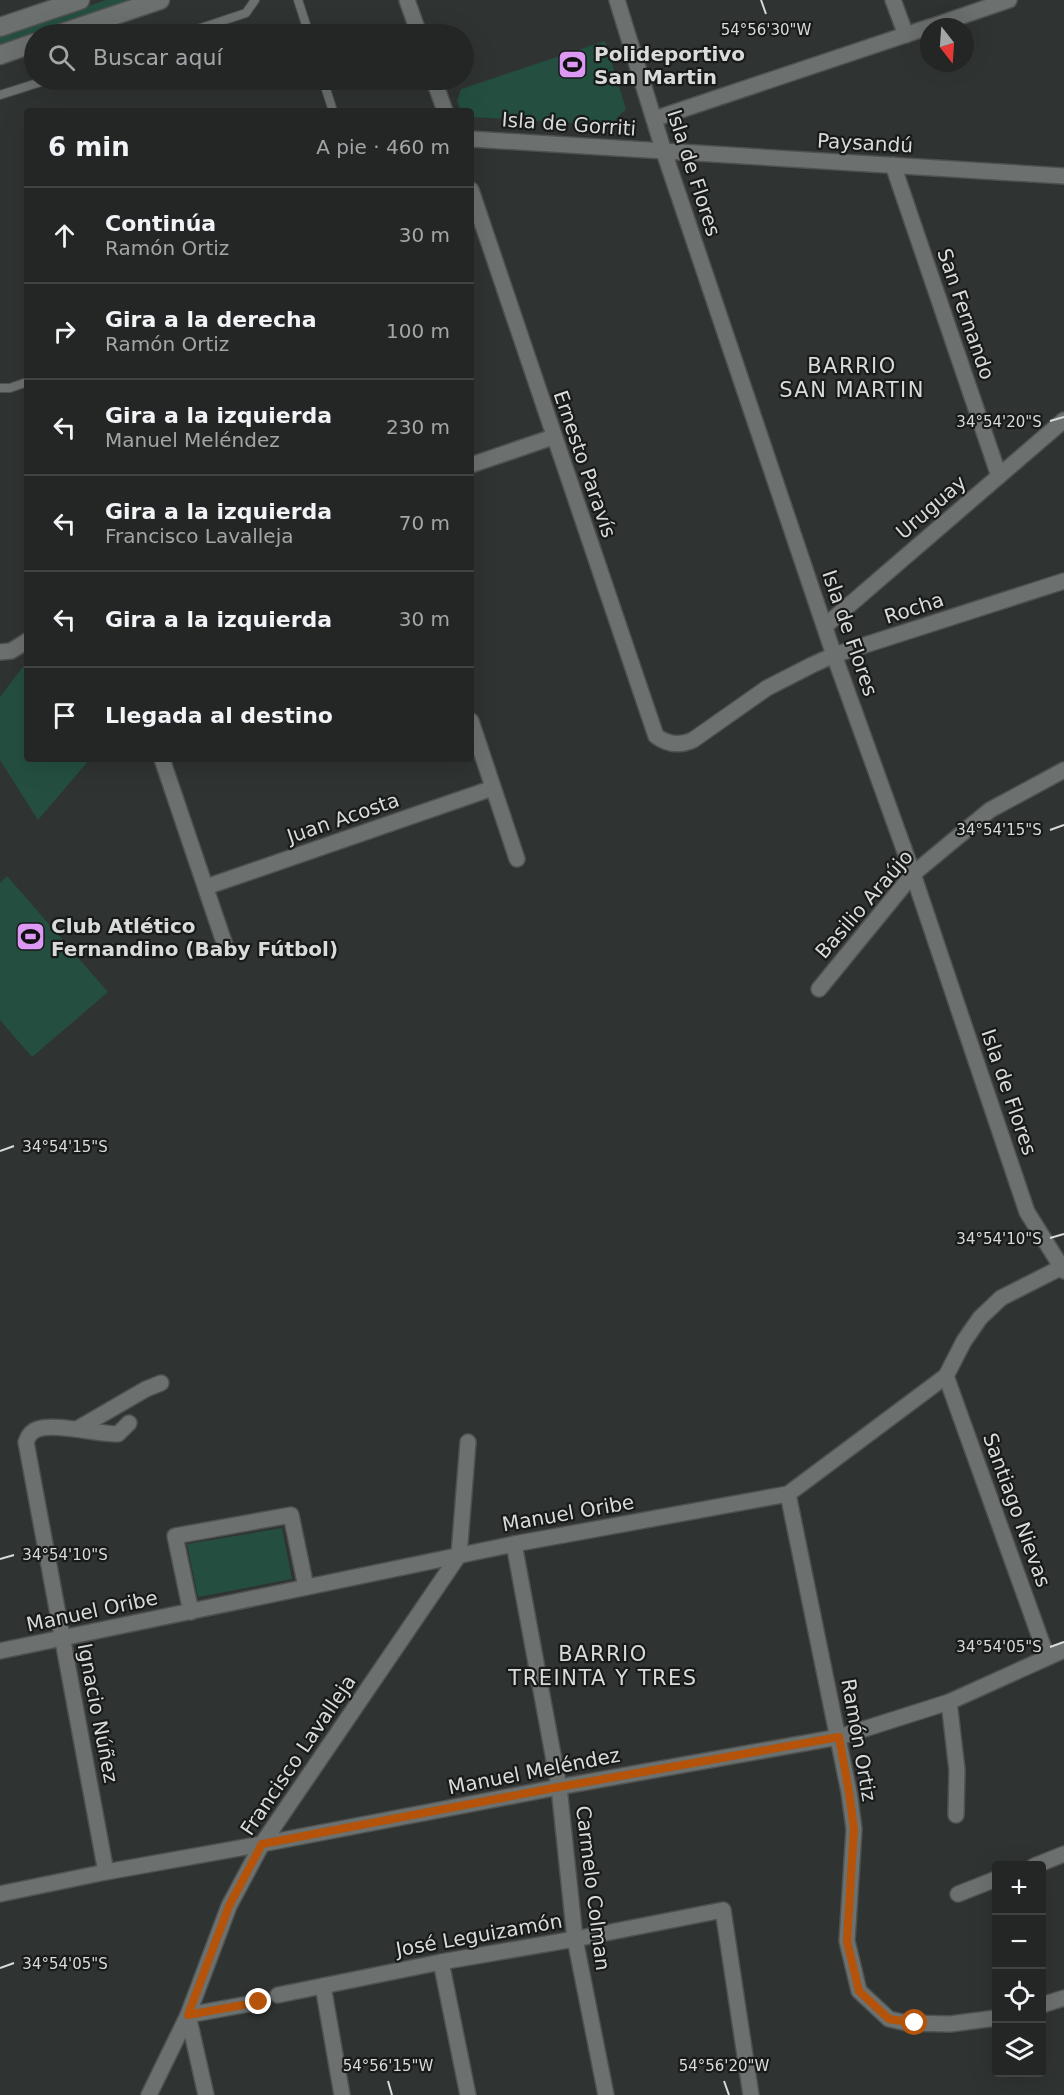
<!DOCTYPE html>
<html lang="es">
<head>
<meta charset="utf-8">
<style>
  body { margin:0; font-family:"DejaVu Sans",sans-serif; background:#2f3232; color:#f1f3f6 }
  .controls { position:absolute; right:18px; bottom:18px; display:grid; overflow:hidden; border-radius:6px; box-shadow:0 6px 24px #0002 }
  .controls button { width:54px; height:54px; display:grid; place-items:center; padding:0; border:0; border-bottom:2px solid #404342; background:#232625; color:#f1f3f6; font:30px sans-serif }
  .compass { position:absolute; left:920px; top:18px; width:54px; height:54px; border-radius:50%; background:#232625; box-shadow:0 6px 24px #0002; rotate:163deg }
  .stop { position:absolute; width:18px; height:18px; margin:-14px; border:4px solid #b45309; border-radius:50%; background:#fff }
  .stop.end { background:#b45309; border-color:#fff; box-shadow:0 2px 6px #0008 }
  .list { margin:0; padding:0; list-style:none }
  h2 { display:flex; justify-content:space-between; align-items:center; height:78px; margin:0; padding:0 24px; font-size:26px }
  h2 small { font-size:20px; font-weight:400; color:#a3a5a7 }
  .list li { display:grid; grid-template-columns:39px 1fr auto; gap:18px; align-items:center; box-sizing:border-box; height:96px; padding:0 24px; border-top:2px solid #404342 }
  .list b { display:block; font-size:22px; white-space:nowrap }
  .list p { margin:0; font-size:20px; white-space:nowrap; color:#a3a5a7 }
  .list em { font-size:20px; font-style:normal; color:#a3a5a7 }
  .icon { flex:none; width:33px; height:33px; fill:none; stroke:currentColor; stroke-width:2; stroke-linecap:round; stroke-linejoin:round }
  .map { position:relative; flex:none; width:1064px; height:2095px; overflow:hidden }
  .search { position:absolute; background:#232625; box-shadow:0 6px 24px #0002; left:24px; top:24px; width:450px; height:66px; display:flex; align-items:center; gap:15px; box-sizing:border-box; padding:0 21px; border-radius:33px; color:#a3a5a7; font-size:22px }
  .panel { position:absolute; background:#232625; box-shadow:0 6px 24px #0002; left:24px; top:108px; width:450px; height:654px; border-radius:6px }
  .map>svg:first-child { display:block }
  .green { fill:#244f40 }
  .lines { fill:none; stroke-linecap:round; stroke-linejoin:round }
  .service-casing { stroke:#4d514f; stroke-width:10 }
  .minor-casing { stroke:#4d514f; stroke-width:18 }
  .tertiary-casing { stroke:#4d514f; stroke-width:21 }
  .service { stroke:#6c716f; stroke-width:8 }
  .minor { stroke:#6c716f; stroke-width:15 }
  .tertiary { stroke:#6c716f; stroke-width:18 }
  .route { stroke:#b45309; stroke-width:8 }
  .ticks { fill:none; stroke:#d9dbda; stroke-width:2 }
  .labels { text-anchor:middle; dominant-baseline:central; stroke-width:4.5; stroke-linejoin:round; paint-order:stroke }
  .poi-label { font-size:20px; font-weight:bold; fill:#d9dbda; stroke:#191a1a; text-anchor:start }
  .street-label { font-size:20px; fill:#d9dbda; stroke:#191a1a }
  .neighbourhood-label { font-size:21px; letter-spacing:1.5px; fill:#d9dbda; stroke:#191a1a }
  .ticks-label { font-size:15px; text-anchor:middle; fill:#d9dbda; stroke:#191a1a; stroke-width:4.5; stroke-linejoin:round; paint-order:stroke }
</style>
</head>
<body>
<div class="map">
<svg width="1064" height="2095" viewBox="0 0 1064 2095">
  <rect width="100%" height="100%" fill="#2f3331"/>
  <!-- green -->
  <g class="green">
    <path d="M 106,0 L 131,0 L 0,44 L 0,36 Z"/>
    <path d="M 605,41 L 626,109 L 610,125 L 471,117 L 471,111 L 461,111 L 457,101 L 461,89 Z"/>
    <path d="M 27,664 L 27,759 L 90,759 L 38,820 L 0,760 L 0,697 L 22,668 Z"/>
    <path d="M 7,876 L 108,992 L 32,1057 L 0,1020 L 0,883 Z"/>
    <path d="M 282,1528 L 292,1579 L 198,1597 L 187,1544 Z"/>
  </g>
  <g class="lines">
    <defs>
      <g id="service">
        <path d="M 298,0 L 309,34"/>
        <path d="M 183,34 L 246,13 L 255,0"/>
        <path d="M 323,80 L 333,111"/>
        <path d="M 0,95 L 47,80"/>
        <path d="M 0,388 L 10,388 L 27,382"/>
      </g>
      <g id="minor">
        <path d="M 407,0 L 419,34"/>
        <path d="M 617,0 L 664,152 L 834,655 L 913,874 L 1027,1212 L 1064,1271"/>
        <path d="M 893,0 L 906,35"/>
        <path d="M 930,27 L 1009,0"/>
        <path d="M 434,80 L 445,111"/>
        <path d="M 654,119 L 929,27"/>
        <path d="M 471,139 L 1064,176"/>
        <path d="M 893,165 L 999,476"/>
        <path d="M 471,190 L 656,736 C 668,745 680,746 693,740 L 767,688 L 812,665 L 834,655 L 1064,581"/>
        <path d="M 471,465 L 553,437"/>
        <path d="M 825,626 L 1064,420"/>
        <path d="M 0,652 L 11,651 L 27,641"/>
        <path d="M 471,721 L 517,859"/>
        <path d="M 162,759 L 226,948"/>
        <path d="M 206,887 L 493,788"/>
        <path d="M 819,989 L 913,874 L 990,810 L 1064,770"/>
        <path d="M 946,1376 L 1047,1657"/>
        <path d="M 77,1429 L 146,1389 L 161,1383"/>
        <path d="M 788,1494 L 849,1792 L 854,1829 L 847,1941 L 859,1991 L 889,2019 L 907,2023 L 950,2024 L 996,2018"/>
        <path d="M 514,1544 L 559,1787 L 575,1939 L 606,2095"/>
        <path d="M 191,1612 L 175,1536 L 291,1515 L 306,1587"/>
        <path d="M 0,1651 L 514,1544 L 788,1494 L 946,1376 L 964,1341 L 980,1318 L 1001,1298 L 1064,1266"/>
        <path d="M 949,1702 L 957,1770 L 956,1815"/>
        <path d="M 1034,1866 L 1064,1854"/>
        <path d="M 106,1872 L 26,1442 C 28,1436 31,1431 38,1429 C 56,1423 96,1434 118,1434 L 129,1423"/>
        <path d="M 0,1894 L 106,1872 L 262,1844 L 559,1787 L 839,1737 L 949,1702 L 1064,1650"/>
        <path d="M 958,1894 L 996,1879"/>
        <path d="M 441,1962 L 468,2095"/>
        <path d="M 323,1986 L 342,2095"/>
        <path d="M 278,1995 L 441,1962 L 575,1939 L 723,1910 L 751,2095"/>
        <path d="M 1042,2005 L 1064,1998"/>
        <path d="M 149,2095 L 188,2015 L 229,1906 L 262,1844 L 459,1555 L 468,1442"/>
        <path d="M 206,2095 L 188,2015 L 259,2002"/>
      </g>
      <g id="tertiary">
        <path d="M 0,27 L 80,0"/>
        <path d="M 59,34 L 160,0"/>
        <path d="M 0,55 L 34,43"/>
      </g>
    </defs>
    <!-- service casing -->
    <use href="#service" class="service-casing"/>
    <!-- minor casing -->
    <use href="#minor" class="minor-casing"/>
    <!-- tertiary casing -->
    <use href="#tertiary" class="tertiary-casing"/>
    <!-- service -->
    <use href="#service" class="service"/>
    <!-- minor -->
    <use href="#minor" class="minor"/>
    <!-- tertiary -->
    <use href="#tertiary" class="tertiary"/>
  </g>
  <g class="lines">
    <!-- route -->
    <path class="route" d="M 259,2002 L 188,2015 L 229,1906 L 262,1844 L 559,1787 L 839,1737 L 849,1792 L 854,1829 L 847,1941 L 859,1991 L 889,2019 L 915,2023"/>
  </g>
  <!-- ticks -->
  <path class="ticks" d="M 761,0 L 766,14M 1050,421 L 1064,417M 1050,830 L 1064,825M 0,1151 L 14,1146M 1050,1238 L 1064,1234M 0,1559 L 14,1555M 1050,1647 L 1064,1642M 0,1968 L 14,1963M 388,2081 L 392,2095M 724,2081 L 729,2095"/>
  <!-- icons -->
  <defs>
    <symbol id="stadium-square" viewBox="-11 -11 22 22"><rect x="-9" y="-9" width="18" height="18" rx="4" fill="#dc99f4" stroke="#191a1a"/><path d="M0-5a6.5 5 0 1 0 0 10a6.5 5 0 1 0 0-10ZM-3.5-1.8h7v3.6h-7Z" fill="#111"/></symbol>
  </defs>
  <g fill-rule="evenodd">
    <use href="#stadium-square" x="556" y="48" width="33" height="33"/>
    <use href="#stadium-square" x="14" y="920" width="33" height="33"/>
  </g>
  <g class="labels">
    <!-- poi labels -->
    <g class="poi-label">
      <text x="594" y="54">Polideportivo<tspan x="594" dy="23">San Martin</tspan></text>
      <text x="51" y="926">Club Atlético<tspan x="51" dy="23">Fernandino (Baby Fútbol)</tspan></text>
    </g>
    <!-- street labels -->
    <g class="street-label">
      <text transform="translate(569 124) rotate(4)">Isla de Gorriti</text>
      <text transform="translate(865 143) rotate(3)">Paysandú</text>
      <text transform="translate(694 173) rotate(72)">Isla de Flores</text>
      <text transform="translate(966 314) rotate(71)">San Fernando</text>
      <text transform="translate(585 464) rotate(71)">Ernesto Paravís</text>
      <text transform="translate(931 507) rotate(-41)">Uruguay</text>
      <text transform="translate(914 608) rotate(-18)">Rocha</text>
      <text transform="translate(850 633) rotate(71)">Isla de Flores</text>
      <text transform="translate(343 818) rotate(-19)">Juan Acosta</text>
      <text transform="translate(864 904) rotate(-49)">Basilio Araújo</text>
      <text transform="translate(1009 1092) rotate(71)">Isla de Flores</text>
      <text transform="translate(1017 1510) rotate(70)">Santiago Nievas</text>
      <text transform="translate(568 1513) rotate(-10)">Manuel Oribe</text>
      <text transform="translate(92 1611) rotate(-12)">Manuel Oribe</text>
      <text transform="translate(98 1713) rotate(79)">Ignacio Núñez</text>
      <text transform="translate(859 1740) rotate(80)">Ramón Ortiz</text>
      <text transform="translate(298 1755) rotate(-56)">Francisco Lavalleja</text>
      <text transform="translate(534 1771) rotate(-11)">Manuel Meléndez</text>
      <text transform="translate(593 1888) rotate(83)">Carmelo Colman</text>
      <text transform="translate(479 1935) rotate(-10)">José Leguizamón</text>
    </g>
    <!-- neighbourhood labels -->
    <g class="neighbourhood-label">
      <text x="852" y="366">BARRIO<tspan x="852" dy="24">SAN MARTIN</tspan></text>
      <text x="603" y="1654">BARRIO<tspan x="603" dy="24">TREINTA Y TRES</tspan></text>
    </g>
  </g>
  <g class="ticks-label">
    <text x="766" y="35">54°56'30"W</text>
    <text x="999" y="427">34°54'20"S</text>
    <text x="999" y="835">34°54'15"S</text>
    <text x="65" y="1152">34°54'15"S</text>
    <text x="999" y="1244">34°54'10"S</text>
    <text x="65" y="1560">34°54'10"S</text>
    <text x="999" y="1652">34°54'05"S</text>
    <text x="65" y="1969">34°54'05"S</text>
    <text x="388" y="2071">54°56'15"W</text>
    <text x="724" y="2071">54°56'20"W</text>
  </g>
</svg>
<div class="controls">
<button>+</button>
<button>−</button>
<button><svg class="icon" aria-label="locate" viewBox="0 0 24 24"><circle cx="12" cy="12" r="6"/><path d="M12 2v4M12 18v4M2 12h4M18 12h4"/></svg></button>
<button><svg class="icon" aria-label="layers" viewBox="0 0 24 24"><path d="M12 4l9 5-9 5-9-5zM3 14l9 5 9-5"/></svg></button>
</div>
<svg class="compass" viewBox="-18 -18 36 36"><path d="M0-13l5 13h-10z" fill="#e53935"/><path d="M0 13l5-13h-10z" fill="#a3a5a7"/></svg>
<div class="stop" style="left:915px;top:2023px"></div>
<div class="stop end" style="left:259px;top:2002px"></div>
<div class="search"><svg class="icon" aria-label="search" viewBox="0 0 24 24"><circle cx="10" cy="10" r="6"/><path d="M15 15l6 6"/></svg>Buscar aquí</div>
<section class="panel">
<h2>6 min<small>A pie · 460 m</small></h2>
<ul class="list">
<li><svg class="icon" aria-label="ahead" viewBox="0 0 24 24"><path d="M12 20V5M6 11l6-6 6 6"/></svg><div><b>Continúa</b><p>Ramón Ortiz</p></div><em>30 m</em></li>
<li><svg class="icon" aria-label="right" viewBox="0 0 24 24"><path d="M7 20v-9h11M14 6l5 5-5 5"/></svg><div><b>Gira a la derecha</b><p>Ramón Ortiz</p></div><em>100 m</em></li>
<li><svg class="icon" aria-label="left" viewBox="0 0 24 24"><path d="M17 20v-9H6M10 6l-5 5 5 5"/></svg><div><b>Gira a la izquierda</b><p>Manuel Meléndez</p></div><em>230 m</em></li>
<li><svg class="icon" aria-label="left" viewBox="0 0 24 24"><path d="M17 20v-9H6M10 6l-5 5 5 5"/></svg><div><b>Gira a la izquierda</b><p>Francisco Lavalleja</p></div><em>70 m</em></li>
<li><svg class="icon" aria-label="left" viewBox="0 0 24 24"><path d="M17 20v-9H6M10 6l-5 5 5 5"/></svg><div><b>Gira a la izquierda</b></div><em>30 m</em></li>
<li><svg class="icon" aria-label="arrive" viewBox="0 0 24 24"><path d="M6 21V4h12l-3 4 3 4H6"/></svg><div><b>Llegada al destino</b></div></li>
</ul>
</section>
</div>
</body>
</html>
